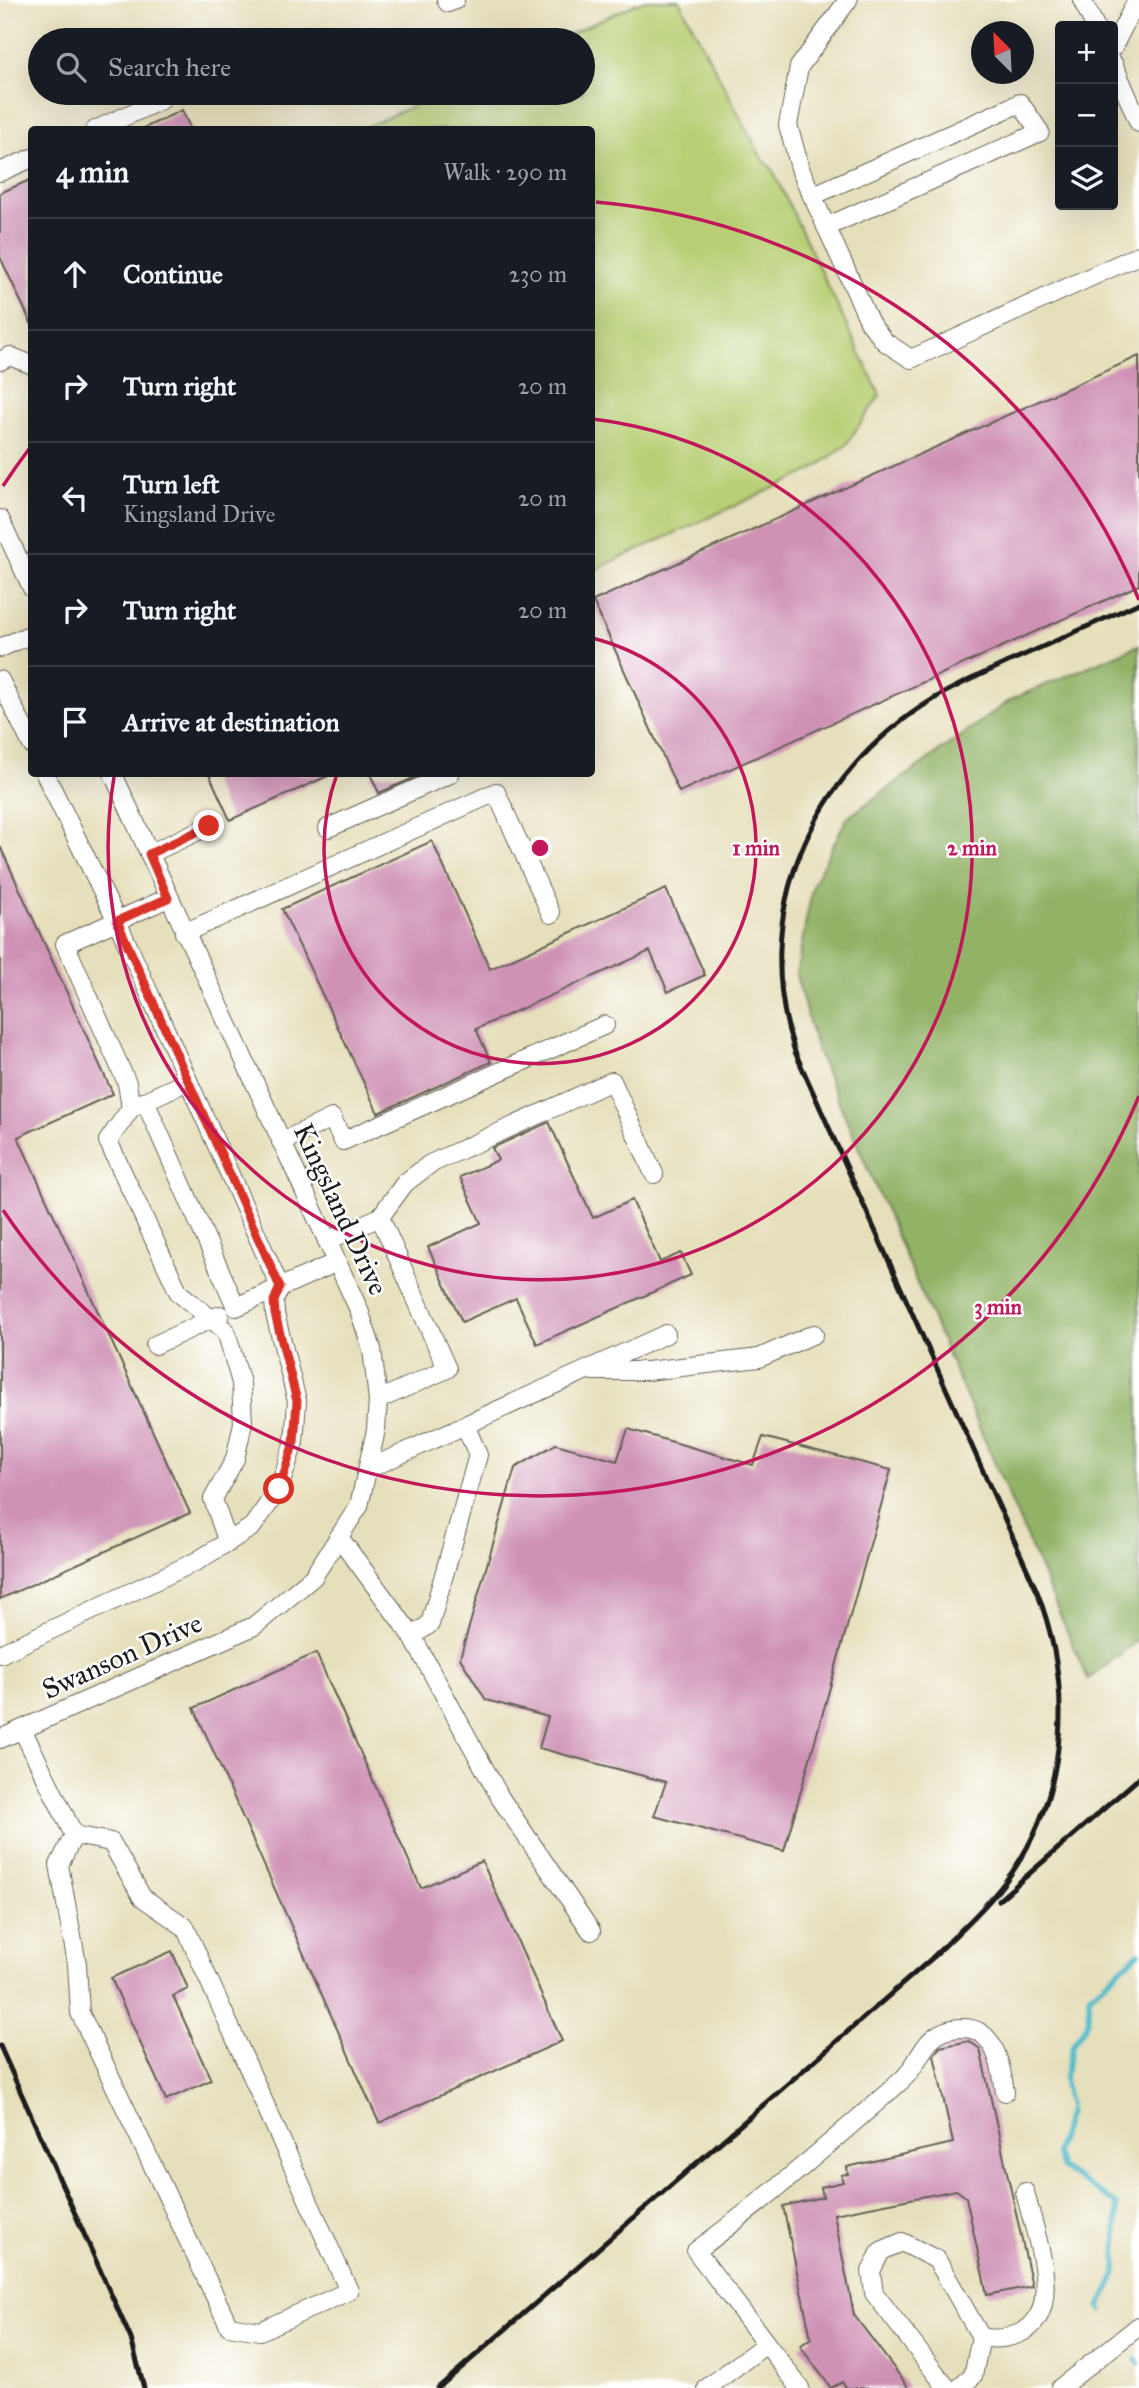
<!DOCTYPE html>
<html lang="en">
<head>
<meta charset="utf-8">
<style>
  body { margin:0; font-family:"IM FELL Great Primer",serif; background:#20242c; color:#f1f3f6 }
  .controls { position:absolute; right:21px; top:21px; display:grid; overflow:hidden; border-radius:7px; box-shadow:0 7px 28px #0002 }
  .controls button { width:63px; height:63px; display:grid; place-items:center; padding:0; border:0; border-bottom:2px solid #363941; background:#171b24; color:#f1f3f6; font:35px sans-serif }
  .compass { position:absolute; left:971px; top:21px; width:63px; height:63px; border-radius:50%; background:#171b24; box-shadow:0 7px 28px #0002; rotate:336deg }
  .stop { position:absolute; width:21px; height:21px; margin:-16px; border:5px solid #d93025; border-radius:50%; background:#fff }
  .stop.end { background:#d93025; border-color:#fff; box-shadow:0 2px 7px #0008 }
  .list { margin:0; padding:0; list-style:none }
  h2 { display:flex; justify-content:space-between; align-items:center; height:91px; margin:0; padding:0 28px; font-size:30px }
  h2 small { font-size:23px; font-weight:400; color:#9ea1a6 }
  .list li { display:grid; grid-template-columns:46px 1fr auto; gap:21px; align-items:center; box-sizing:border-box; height:112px; padding:0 28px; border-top:2px solid #363941 }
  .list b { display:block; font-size:26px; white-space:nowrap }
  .list p { margin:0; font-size:23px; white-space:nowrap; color:#9ea1a6 }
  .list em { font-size:23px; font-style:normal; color:#9ea1a6 }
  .icon { flex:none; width:38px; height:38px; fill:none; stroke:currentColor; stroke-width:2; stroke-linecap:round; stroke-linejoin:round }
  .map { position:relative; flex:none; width:1139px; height:2388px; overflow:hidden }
  .search { position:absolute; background:#171b24; box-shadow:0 7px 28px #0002; left:28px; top:28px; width:567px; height:77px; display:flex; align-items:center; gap:18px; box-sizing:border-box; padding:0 24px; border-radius:38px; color:#9ea1a6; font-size:26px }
  .panel { position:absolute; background:#171b24; box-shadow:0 7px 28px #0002; left:28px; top:126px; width:567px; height:651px; border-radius:7px }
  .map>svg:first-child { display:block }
  .green { fill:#b8cf74; stroke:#6a7648; stroke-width:2 }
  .forest { fill:#92b266; stroke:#576741; stroke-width:2 }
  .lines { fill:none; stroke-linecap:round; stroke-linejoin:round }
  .stream { stroke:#4ebac9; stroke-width:5 }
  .building { fill:#cf92b5 }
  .minor-casing { stroke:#636054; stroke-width:20 }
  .minor { stroke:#fff; stroke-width:18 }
  .rail { stroke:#1c1c1c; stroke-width:5 }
  .route { stroke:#d93025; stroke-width:9 }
  .ring { fill:none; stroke:#c2185b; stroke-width:3.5 }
  .labels { text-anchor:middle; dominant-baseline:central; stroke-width:5; stroke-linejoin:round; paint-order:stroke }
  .street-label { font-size:28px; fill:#1c1c1c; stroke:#fff }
  .centre { fill:#c2185b; stroke:#fff; stroke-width:3.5 }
  .ring-label { font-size:21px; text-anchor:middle; font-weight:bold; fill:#c2185b; stroke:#fff; stroke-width:5; stroke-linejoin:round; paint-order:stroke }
</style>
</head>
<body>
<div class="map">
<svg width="1139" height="2388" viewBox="0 0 1139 2388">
  <rect width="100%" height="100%" fill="#fff"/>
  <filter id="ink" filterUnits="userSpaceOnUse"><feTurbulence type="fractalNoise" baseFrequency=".0143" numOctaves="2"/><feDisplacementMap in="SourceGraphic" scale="14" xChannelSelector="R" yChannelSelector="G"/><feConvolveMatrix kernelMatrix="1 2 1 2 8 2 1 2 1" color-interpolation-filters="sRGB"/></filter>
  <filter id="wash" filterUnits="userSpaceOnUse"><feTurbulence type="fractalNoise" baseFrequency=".00686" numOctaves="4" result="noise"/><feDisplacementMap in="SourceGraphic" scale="28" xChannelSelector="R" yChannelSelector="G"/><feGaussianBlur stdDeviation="1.57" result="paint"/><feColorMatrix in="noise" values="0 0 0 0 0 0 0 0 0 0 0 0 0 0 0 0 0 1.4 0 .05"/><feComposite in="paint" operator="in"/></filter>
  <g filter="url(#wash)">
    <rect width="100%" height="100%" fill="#e6dfbb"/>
    <!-- green -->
    <path class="green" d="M 644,0 L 679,0 L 761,157 L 772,169 L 880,395 L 845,446 L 811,471 L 592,571 L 592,130 L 361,129 L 442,93 L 583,93 L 583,40 L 557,40 Z"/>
    <!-- forest -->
    <path class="forest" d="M 1139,645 L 1139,1639 L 1088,1680 L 817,1051 L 796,975 L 813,884 L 847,818 L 1012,699 Z"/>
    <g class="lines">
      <!-- stream -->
      <g class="stream">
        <path d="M 1102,2311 L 1100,2307 L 1116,2273 L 1117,2204 L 1062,2168 L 1056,2153 L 1069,2109 L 1064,2078 L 1073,2044 L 1088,2022 L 1089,1996 L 1139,1953"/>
        <path d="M 1137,2360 L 1139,2363"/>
      </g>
    </g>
    <g id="blocks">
      <!-- building -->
      <g class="building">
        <path d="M 182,110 L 191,130 L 140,130 Z"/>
        <path d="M 32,179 L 32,325 L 0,257 L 0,193 Z"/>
        <path d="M 1139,356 L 1139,585 L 679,792 L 593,601 Z"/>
        <path d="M 209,774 L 332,774 L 230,820 Z"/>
        <path d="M 370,774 L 423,774 L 379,793 Z"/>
        <path d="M 432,841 L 490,969 L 666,889 L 705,975 L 668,992 L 650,951 L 476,1029 L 491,1062 L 378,1113 L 282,909 Z"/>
        <path d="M 0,846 L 113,1094 L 18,1137 L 190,1513 L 0,1599 Z"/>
        <path d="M 549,1122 L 593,1218 L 632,1200 L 660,1262 L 681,1253 L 691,1275 L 537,1344 L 516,1298 L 462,1322 L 428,1247 L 481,1223 L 460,1177 L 498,1160 L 492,1148 Z"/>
        <path d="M 628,1429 L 753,1465 L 763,1437 L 891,1470 L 784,1851 L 654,1816 L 666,1782 L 539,1748 L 548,1717 L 486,1700 L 460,1658 L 515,1468 L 556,1444 L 617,1461 Z"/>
        <path d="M 316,1653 L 421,1888 L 482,1861 L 562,2041 L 379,2123 L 194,1708 Z"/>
        <path d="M 172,1951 L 188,1989 L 173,1996 L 211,2080 L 166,2100 L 111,1978 Z"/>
        <path d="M 969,2041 L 980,2049 L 1032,2286 L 987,2295 L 966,2197 L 956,2190 L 834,2214 L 854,2315 L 909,2388 L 847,2388 L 842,2382 L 831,2388 L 800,2346 L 811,2338 L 783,2206 L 823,2197 L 821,2187 L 843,2182 L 841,2175 L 848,2174 L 847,2167 L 953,2143 L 934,2055 L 940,2047 Z"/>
      </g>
    </g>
  </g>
  <g filter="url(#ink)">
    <use href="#blocks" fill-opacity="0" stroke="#636054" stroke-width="2"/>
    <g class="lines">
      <defs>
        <g id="minor">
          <path d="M 446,0 L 448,3 L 455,0"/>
          <path d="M 848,0 L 799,67 L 788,125 L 801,171 L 870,323 L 885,342 L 911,359 L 1139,255"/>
          <path d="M 1082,0 L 1095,26"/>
          <path d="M 1113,47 L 1137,0"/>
          <path d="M 1113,63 L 1139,123"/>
          <path d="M 95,130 L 161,100"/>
          <path d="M 0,172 L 32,158"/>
          <path d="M 812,196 L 1020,103 L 1040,132 L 826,227"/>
          <path d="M 0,361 L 10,356 L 32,365"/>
          <path d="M 0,519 L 32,588"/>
          <path d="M 0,648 L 32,634"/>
          <path d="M 0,680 L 32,745"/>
          <path d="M 328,828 L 450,774"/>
          <path d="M 149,854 L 209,826"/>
          <path d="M 168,898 L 65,944 L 127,1083 L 131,1108 L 108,1141 L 179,1293 L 226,1331 L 241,1383 L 243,1423 L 235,1459 L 213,1499 L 228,1543"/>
          <path d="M 184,933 L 496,792 L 551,914"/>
          <path d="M 145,1101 L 236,1307 L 337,1262"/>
          <path d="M 134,1106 L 188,1081"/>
          <path d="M 281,1142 L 332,1118 L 343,1141 L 605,1025"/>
          <path d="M 380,1217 L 405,1183 L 430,1164 L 612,1081 L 654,1174"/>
          <path d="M 327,1241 L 380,1217 L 447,1369 L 378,1400"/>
          <path d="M 155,1345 L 220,1315"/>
          <path d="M 592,1371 L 647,1371 L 759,1358 L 814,1334"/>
          <path d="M 368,1469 L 666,1334"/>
          <path d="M 339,1537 L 412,1636 L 501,1799 L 591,1931"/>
          <path d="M 412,1636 L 430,1624 L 478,1455 L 465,1425"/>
          <path d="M 0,1654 L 197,1561 L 252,1527 L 279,1489 L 294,1442 L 297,1401 L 275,1314 L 274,1301 L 280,1287 L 117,921 L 45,774"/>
          <path d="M 22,1729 L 74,1835 L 59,1865 L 77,1964 L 80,2013 L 229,2326 L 260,2331 L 349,2291 L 185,1927 L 142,1897 L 111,1842 L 74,1835"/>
          <path d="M 0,1739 L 254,1626 L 313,1577 L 359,1506 L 376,1430 L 378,1400 L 372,1349 L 359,1310 L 113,774"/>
          <path d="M 981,2337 C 994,2340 1005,2339 1018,2334 C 1068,2315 1034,2232 1025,2192"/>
          <path d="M 707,2388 L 766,2344"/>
          <path d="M 800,2388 L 696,2251 C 768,2198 835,2139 902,2080 C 921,2063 922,2035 952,2029 C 994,2021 1000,2061 1005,2092"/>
          <path d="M 947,2388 L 874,2293 L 871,2271 L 881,2251 L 902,2242 L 937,2260 L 981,2337 L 973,2376 L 959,2388"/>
          <path d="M 1060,2388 L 1139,2326"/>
        </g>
      </defs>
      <!-- minor casing -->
      <use href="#minor" class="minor-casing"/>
      <!-- minor -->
      <use href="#minor" class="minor"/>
      <!-- rail -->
      <g class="rail">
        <path d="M 999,1900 L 1139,1778"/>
        <path d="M 933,1957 C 961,1930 991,1903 1013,1871 C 1070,1786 1072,1681 1036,1589 L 795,1052 C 749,914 811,774 932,700 C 956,685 983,674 1008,662 C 1052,643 1095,623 1139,603"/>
        <path d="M 0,2046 L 131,2339 L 144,2388"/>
        <path d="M 438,2388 L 938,1953"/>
      </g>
    </g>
  </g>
  <g class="lines" filter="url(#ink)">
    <!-- route -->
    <path class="route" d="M 209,826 L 149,854 L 168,898 L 117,921 L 280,1287 L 274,1301 L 275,1314 L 297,1401 L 294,1442 L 279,1489"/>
  </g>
  <!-- distance rings -->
  <g class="ring">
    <path d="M592 638A216 216 0 1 1 337 774"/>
    <path d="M593 419A432 432 0 1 1 114 777"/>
    <path d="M1139 1096A648 648 0 0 1 3 1210M3 486A648 648 0 0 1 29 449M596 202A648 648 0 0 1 1139 600"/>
  </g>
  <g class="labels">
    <!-- street labels -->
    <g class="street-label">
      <text transform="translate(341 1209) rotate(65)">Kingsland Drive</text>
      <text transform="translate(122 1656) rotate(-24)">Swanson Drive</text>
    </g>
  </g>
  <circle cx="540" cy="848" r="10" class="centre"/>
  <g class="ring-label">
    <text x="756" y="855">1 min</text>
    <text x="972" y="855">2 min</text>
    <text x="998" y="1314">3 min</text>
  </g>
</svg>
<div class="controls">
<button>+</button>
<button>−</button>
<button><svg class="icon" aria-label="layers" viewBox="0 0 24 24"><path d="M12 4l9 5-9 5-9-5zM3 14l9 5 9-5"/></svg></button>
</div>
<svg class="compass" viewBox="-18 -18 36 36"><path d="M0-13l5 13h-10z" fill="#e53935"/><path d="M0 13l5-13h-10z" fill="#9ea1a6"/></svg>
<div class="stop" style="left:279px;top:1489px"></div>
<div class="stop end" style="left:209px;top:826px"></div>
<div class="search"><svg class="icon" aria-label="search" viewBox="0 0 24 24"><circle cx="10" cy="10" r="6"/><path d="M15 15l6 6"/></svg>Search here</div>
<section class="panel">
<h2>4 min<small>Walk · 290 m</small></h2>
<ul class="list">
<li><svg class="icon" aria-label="ahead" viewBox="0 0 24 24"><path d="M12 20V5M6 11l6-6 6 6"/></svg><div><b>Continue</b></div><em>230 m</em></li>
<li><svg class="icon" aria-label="right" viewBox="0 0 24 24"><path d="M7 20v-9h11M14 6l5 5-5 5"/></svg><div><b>Turn right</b></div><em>20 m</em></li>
<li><svg class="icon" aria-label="left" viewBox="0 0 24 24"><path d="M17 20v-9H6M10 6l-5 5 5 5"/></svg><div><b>Turn left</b><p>Kingsland Drive</p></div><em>20 m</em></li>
<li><svg class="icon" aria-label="right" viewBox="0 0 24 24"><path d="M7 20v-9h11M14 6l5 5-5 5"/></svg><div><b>Turn right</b></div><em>20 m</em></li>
<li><svg class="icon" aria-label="arrive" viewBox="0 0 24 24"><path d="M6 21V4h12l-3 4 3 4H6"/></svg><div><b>Arrive at destination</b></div></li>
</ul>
</section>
</div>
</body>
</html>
